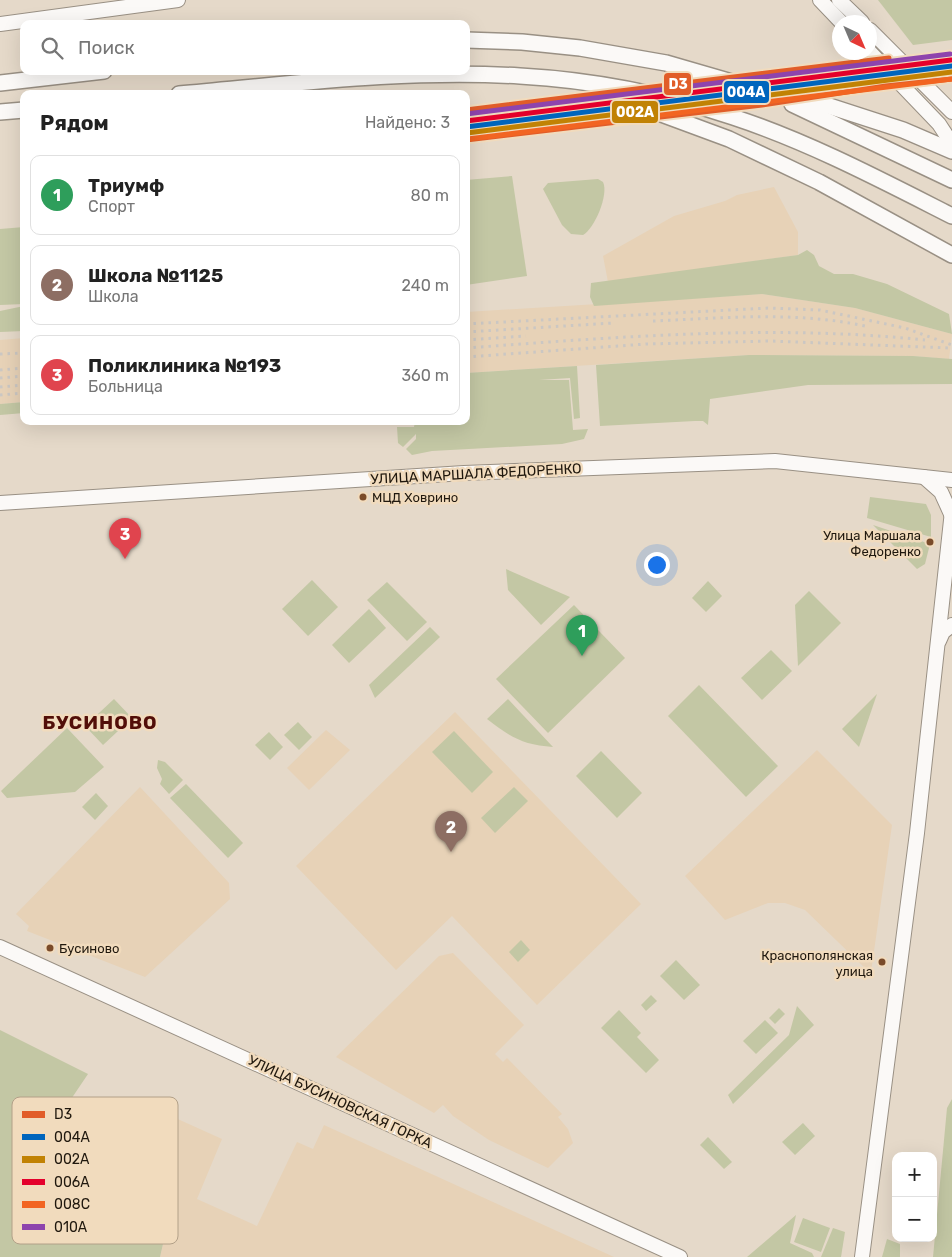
<!DOCTYPE html>
<html lang="ru">
<head>
<meta charset="utf-8">
<style>
  body { margin:0; font-family:Rubik,sans-serif; background:#f6f6f6; color:#222 }
  .controls { position:absolute; right:15px; bottom:15px; display:grid; overflow:hidden; border-radius:10px; box-shadow:0 5px 20px #0002 }
  .controls button { width:45px; height:45px; display:grid; place-items:center; padding:0; border:0; border-bottom:1px solid #e0e0e0; background:#fff; color:#222; font:25px sans-serif }
  .compass { position:absolute; left:832px; top:15px; width:45px; height:45px; border-radius:50%; background:#fff; box-shadow:0 5px 20px #0002; rotate:136deg }
  .you { position:absolute; left:656px; top:564px; width:18px; height:18px; margin:-12px; border:4px solid #fff; border-radius:50%; background:#1a73e8; box-shadow:0 0 0 8px #1a73e833 }
  .badge { display:grid; place-items:center; width:32px; height:32px; border-radius:50%; background:#db2777; color:#fff; font-size:16px; font-weight:700 }
  .pin { position:absolute; translate:-50% -41px; filter:drop-shadow(0 1px 2px #0008) }
  .pin::after { content:''; position:absolute; top:26px; width:18px; height:15px; background:inherit; clip-path:polygon(0 0,100% 0,50% 100%) }
  .list { margin:0; padding:0; list-style:none }
  h2 { display:flex; justify-content:space-between; align-items:center; height:65px; margin:0; padding:0 20px; font-size:21px }
  h2 small { font-size:16px; font-weight:400; color:#767676 }
  .list li { display:grid; grid-template-columns:32px 1fr auto; gap:15px; align-items:center; box-sizing:border-box; height:80px; margin:0 10px 10px; padding:0 10px; border:1px solid #e0e0e0; border-radius:10px }
  .list b { display:block; font-size:19px; white-space:nowrap }
  .list p { margin:0; font-size:16px; white-space:nowrap; color:#767676 }
  .list em { font-size:16px; font-style:normal; color:#767676 }
  .icon { flex:none; width:28px; height:28px; fill:none; stroke:currentColor; stroke-width:2; stroke-linecap:round; stroke-linejoin:round }
  .map { position:relative; flex:none; width:952px; height:1257px; overflow:hidden }
  .search { position:absolute; background:#fff; box-shadow:0 5px 20px #0002; left:20px; top:20px; width:450px; height:55px; display:flex; align-items:center; gap:12px; box-sizing:border-box; padding:0 18px; border-radius:10px; color:#767676; font-size:19px }
  .panel { position:absolute; background:#fff; box-shadow:0 5px 20px #0002; left:20px; top:90px; width:450px; height:335px; border-radius:10px }
  .map>svg:first-child { display:block }
  .built { fill:#e7d2b7 }
  .green { fill:#c3c7a4 }
  .lines { fill:none; stroke-linecap:round; stroke-linejoin:round }
  .secondary-casing { stroke:#999084; stroke-width:16 }
  .primary-casing { stroke:#999084; stroke-width:18 }
  .secondary { stroke:#fbf9f7; stroke-width:14 }
  .primary { stroke:#fbf9f7; stroke-width:15 }
  .rail { stroke:#cbc7c3; stroke-width:3; stroke-dasharray:2.5 5; stroke-linecap:butt }
  .rail-1-casing { stroke:#f1dbbd; stroke-width:9 }
  .rail-2-casing { stroke:#f1dbbd; stroke-width:9 }
  .rail-3-casing { stroke:#f1dbbd; stroke-width:9 }
  .rail-4-casing { stroke:#f1dbbd; stroke-width:9 }
  .rail-5-casing { stroke:#f1dbbd; stroke-width:9 }
  .rail-6-casing { stroke:#f1dbbd; stroke-width:9 }
  .rail-1 { stroke:#e15d29; stroke-width:5 }
  .rail-2 { stroke:#0065bd; stroke-width:5 }
  .rail-3 { stroke:#c18204; stroke-width:5 }
  .rail-4 { stroke:#e4002b; stroke-width:5 }
  .rail-5 { stroke:#f26522; stroke-width:5 }
  .rail-6 { stroke:#8e44ad; stroke-width:5 }
  .bus-dot { fill:#7a4b2a; stroke:#f1dbbd; stroke-width:2 }
  .labels { text-anchor:middle; dominant-baseline:central; stroke-width:5; stroke-linejoin:round; paint-order:stroke }
  .bus-label { font-size:13px; fill:#20180e; stroke:#f1dbbd; text-anchor:start }
  .street-label { font-size:14px; fill:#20180e; stroke:#f1dbbd }
  .district-label { font-size:19px; font-weight:bold; letter-spacing:1px; fill:#520e08; stroke:#f1dbbd }
  .key { fill:#f1dbbd; stroke:#b2a088; stroke-width:1 }
  .key-label { font-size:14px; fill:#20180e }
  .line-badge { stroke:#f1dbbd; stroke-width:2 }
  .badge-label { font-size:14px; text-anchor:middle; font-weight:bold; fill:#fff }
</style>
</head>
<body>
<div class="map">
<svg width="952" height="1257" viewBox="0 0 952 1257">
  <rect width="100%" height="100%" fill="#e5d9c9"/>
  <!-- built -->
  <g class="built">
    <path d="M 774,187 L 798,232 L 798,255 L 608,282 L 603,256 L 674,216 L 725,201 L 737,195 Z"/>
    <path d="M 762,294 L 855,308 L 952,334 L 949,359 L 913,356 L 749,355 L 466,373 L 466,312 Z"/>
    <path d="M 24,338 L 24,402 L 0,404 L 0,340 Z"/>
    <path d="M 455,712 L 641,904 L 537,1005 L 452,916 L 396,970 L 296,866 Z"/>
    <path d="M 326,730 L 350,750 L 309,790 L 287,768 Z"/>
    <path d="M 817,750 L 892,825 L 871,972 L 868,971 L 805,910 L 785,903 L 768,903 L 725,920 L 685,876 Z"/>
    <path d="M 140,787 L 229,883 L 230,899 L 145,977 L 27,931 L 29,926 L 16,914 Z"/>
    <path d="M 453,953 L 524,1025 L 495,1054 L 503,1062 L 507,1058 L 562,1114 L 558,1117 L 568,1129 L 573,1143 L 548,1168 L 489,1140 L 453,1116 L 443,1105 L 434,1113 L 336,1057 L 439,956 Z"/>
    <path d="M 140,1102 L 222,1139 L 197,1199 L 257,1226 L 297,1142 L 313,1149 L 324,1125 L 614,1257 L 160,1257 L 165,1235 L 63,1127 L 75,1114 L 119,1152 Z"/>
  </g>
  <!-- green -->
  <g class="green">
    <path d="M 878,0 L 952,0 L 952,40 L 913,45 Z"/>
    <path d="M 512,176 L 527,276 L 466,285 L 466,180 Z"/>
    <path d="M 598,179 L 603,182 C 609,194 595,228 583,235 L 571,234 L 562,225 L 543,189 L 548,183 Z"/>
    <path d="M 24,227 L 24,304 L 0,305 L 0,229 Z"/>
    <path d="M 807,250 L 814,255 L 819,266 L 834,274 L 853,274 L 887,284 L 949,314 L 952,334 L 855,308 L 762,294 L 594,306 L 590,297 L 591,283 L 798,255 Z"/>
    <path d="M 24,306 L 24,331 L 0,332 L 0,311 Z"/>
    <path d="M 749,355 L 913,356 L 952,359 L 952,384 L 808,385 L 710,399 L 708,425 L 703,421 L 695,421 L 600,426 L 596,365 Z"/>
    <path d="M 577,366 L 580,418 L 574,419 L 570,378 L 539,380 L 569,380 L 573,430 L 588,429 L 584,439 L 562,444 L 432,451 L 412,455 L 406,449 L 416,439 L 416,434 L 403,447 L 398,443 L 397,427 L 414,427 L 415,421 L 466,421 L 466,373 Z"/>
    <path d="M 24,402 L 24,413 L 0,415 L 0,404 Z"/>
    <path d="M 870,497 L 926,504 L 931,515 L 931,537 L 867,518 Z"/>
    <path d="M 873,525 L 930,544 L 925,564 L 917,569 Z"/>
    <path d="M 506,569 L 570,597 L 541,625 L 508,590 Z"/>
    <path d="M 312,580 L 338,607 L 308,636 L 282,609 Z"/>
    <path d="M 708,581 L 722,596 L 706,612 L 692,598 Z"/>
    <path d="M 387,582 L 427,622 L 407,641 L 367,600 Z"/>
    <path d="M 809,591 L 841,623 L 798,666 L 795,605 Z"/>
    <path d="M 574,605 L 625,658 L 548,733 L 496,679 Z"/>
    <path d="M 369,609 L 386,628 L 349,663 L 332,645 Z"/>
    <path d="M 430,627 L 440,637 L 375,698 L 369,685 Z"/>
    <path d="M 771,650 L 792,671 L 762,700 L 741,678 Z"/>
    <path d="M 699,685 L 778,766 L 746,797 L 668,716 Z"/>
    <path d="M 877,694 L 859,747 L 842,729 Z"/>
    <path d="M 114,699 L 132,718 L 103,745 L 85,726 Z"/>
    <path d="M 508,699 L 553,747 C 523,745 510,737 487,719 Z"/>
    <path d="M 298,722 L 312,737 L 299,750 L 284,735 Z"/>
    <path d="M 67,728 L 104,767 L 75,792 L 7,798 L 1,791 Z"/>
    <path d="M 454,731 L 493,772 L 472,793 L 432,752 Z"/>
    <path d="M 269,732 L 283,747 L 270,760 L 255,745 Z"/>
    <path d="M 601,751 L 642,793 L 617,818 L 576,776 Z"/>
    <path d="M 158,760 L 165,762 L 183,780 L 169,794 L 160,784 L 162,779 L 157,768 Z"/>
    <path d="M 186,784 L 243,843 L 228,858 L 170,798 Z"/>
    <path d="M 514,787 L 528,801 L 495,833 L 481,818 Z"/>
    <path d="M 96,793 L 108,806 L 95,820 L 82,807 Z"/>
    <path d="M 521,940 L 530,950 L 518,962 L 509,952 Z"/>
    <path d="M 676,960 L 700,985 L 684,1000 L 660,976 Z"/>
    <path d="M 651,995 L 657,1001 L 646,1011 L 641,1005 Z"/>
    <path d="M 797,1006 L 814,1025 L 733,1104 L 728,1095 L 789,1035 Z"/>
    <path d="M 779,1008 L 785,1014 L 775,1024 L 769,1018 Z"/>
    <path d="M 619,1010 L 641,1033 L 637,1037 L 659,1060 L 646,1073 L 601,1028 Z"/>
    <path d="M 765,1020 L 778,1033 L 756,1054 L 743,1041 Z"/>
    <path d="M 0,1030 L 88,1074 L 61,1114 L 63,1127 L 165,1235 L 160,1257 L 0,1257 Z"/>
    <path d="M 952,1084 L 952,1257 L 933,1257 L 947,1108 L 952,1099 Z"/>
    <path d="M 803,1123 L 815,1136 L 795,1155 L 782,1142 Z"/>
    <path d="M 708,1137 L 732,1162 L 724,1169 L 700,1145 Z"/>
    <path d="M 796,1215 L 790,1243 L 812,1253 L 814,1257 L 747,1257 Z"/>
    <path d="M 803,1218 L 830,1228 L 821,1252 L 794,1242 Z"/>
    <path d="M 833,1228 L 845,1232 L 841,1257 L 821,1257 Z"/>
    <path d="M 887,1239 L 900,1244 L 900,1257 L 882,1257 Z"/>
  </g>
  <g class="lines">
    <defs>
      <g id="secondary">
        <path d="M 820,0 L 841,22"/>
        <path d="M 839,0 L 862,22"/>
        <path d="M 0,24 L 178,0"/>
        <path d="M 870,30 L 952,112"/>
        <path d="M 870,52 L 939,124 L 952,144"/>
        <path d="M 924,477 L 941,492 L 951,514"/>
        <path d="M 0,503 L 464,473 L 775,461 L 952,480"/>
        <path d="M 939,641 L 943,632 L 952,625"/>
        <path d="M 0,947 L 680,1257"/>
        <path d="M 862,1257 L 917,833 L 952,511"/>
      </g>
      <g id="primary">
        <path d="M 466,40 L 522,42 L 580,48 L 666,63 L 763,91 L 826,105 L 903,130 L 952,151"/>
        <path d="M 0,83 L 104,71"/>
        <path d="M 179,94 C 292,84 406,69 520,76 C 591,80 665,94 733,117 C 809,142 881,180 952,216"/>
        <path d="M 610,95 L 729,139 L 819,182 L 952,255"/>
        <path d="M 792,104 L 952,180"/>
        <path d="M 0,112 L 24,110"/>
      </g>
    </defs>
    <!-- secondary casing -->
    <use href="#secondary" class="secondary-casing"/>
    <!-- primary casing -->
    <use href="#primary" class="primary-casing"/>
    <!-- secondary -->
    <use href="#secondary" class="secondary"/>
    <!-- primary -->
    <use href="#primary" class="primary"/>
    <!-- rail -->
    <g class="rail">
      <path d="M 653,321 C 724,318 795,311 865,326"/>
      <path d="M 466,324 L 768,308 L 820,310 L 905,328 L 952,345"/>
      <path d="M 466,332 L 613,323"/>
      <path d="M 466,340 L 526,336"/>
      <path d="M 466,348 C 619,337 772,324 925,340"/>
      <path d="M 0,354 L 24,353"/>
      <path d="M 466,357 L 646,344 L 770,341 L 950,348"/>
      <path d="M 0,370 L 24,368"/>
      <path d="M 0,378 L 24,376"/>
      <path d="M 0,387 L 24,385"/>
      <path d="M 0,395 L 24,393"/>
    </g>
    <defs>
      <g id="rail-1">
        <path d="M 466,110 L 889,58"/>
        <path d="M 466,140 L 762,105 L 886,86 L 952,79"/>
      </g>
      <path id="rail-2" d="M 466,127 L 952,66"/>
      <path id="rail-3" d="M 467,133 L 952,72"/>
      <path id="rail-4" d="M 466,121 L 951,60"/>
      <path id="rail-5" d="M 468,139 L 952,79"/>
      <path id="rail-6" d="M 466,114 L 950,54"/>
    </defs>
    <!-- rail-1 casing -->
    <use href="#rail-1" class="rail-1-casing"/>
    <!-- rail-2 casing -->
    <use href="#rail-2" class="rail-2-casing"/>
    <!-- rail-3 casing -->
    <use href="#rail-3" class="rail-3-casing"/>
    <!-- rail-4 casing -->
    <use href="#rail-4" class="rail-4-casing"/>
    <!-- rail-5 casing -->
    <use href="#rail-5" class="rail-5-casing"/>
    <!-- rail-6 casing -->
    <use href="#rail-6" class="rail-6-casing"/>
    <!-- rail-1 -->
    <use href="#rail-1" class="rail-1"/>
    <!-- rail-2 -->
    <use href="#rail-2" class="rail-2"/>
    <!-- rail-3 -->
    <use href="#rail-3" class="rail-3"/>
    <!-- rail-4 -->
    <use href="#rail-4" class="rail-4"/>
    <!-- rail-5 -->
    <use href="#rail-5" class="rail-5"/>
    <!-- rail-6 -->
    <use href="#rail-6" class="rail-6"/>
  </g>
  <!-- markers -->
  <g class="bus-dot">
    <circle cx="363" cy="497" r="4.5"/>
    <circle cx="930" cy="542" r="4.5"/>
    <circle cx="50" cy="948" r="4.5"/>
    <circle cx="882" cy="962" r="4.5"/>
  </g>
  <g class="labels">
    <!-- bus labels -->
    <g class="bus-label">
      <text x="372" y="497">МЦД Ховрино</text>
      <text x="921" y="535" text-anchor="end">Улица Маршала<tspan x="921" dy="16">Федоренко</tspan></text>
      <text x="59" y="948">Бусиново</text>
      <text x="873" y="955" text-anchor="end">Краснополянская<tspan x="873" dy="16">улица</tspan></text>
    </g>
    <!-- street labels -->
    <g class="street-label">
      <text transform="translate(476 474) rotate(-3)">УЛИЦА МАРШАЛА ФЕДОРЕНКО</text>
      <text transform="translate(340 1102) rotate(25)">УЛИЦА БУСИНОВСКАЯ ГОРКА</text>
    </g>
    <!-- district labels -->
    <g class="district-label">
      <text x="100" y="722">БУСИНОВО</text>
    </g>
  </g>
  <!-- legend -->
  <rect x="12" y="1097" width="166" height="147" rx="8" class="key"/>
  <rect x="22" y="1111" width="23" height="7" fill="#e15d29"/>
  <rect x="22" y="1134" width="23" height="6" fill="#0065bd"/>
  <rect x="22" y="1156" width="23" height="7" fill="#c18204"/>
  <rect x="22" y="1179" width="23" height="6" fill="#e4002b"/>
  <rect x="22" y="1201" width="23" height="7" fill="#f26522"/>
  <rect x="22" y="1224" width="23" height="6" fill="#8e44ad"/>
  <g class="key-label">
    <text x="54" y="1119">D3</text>
    <text x="54" y="1142">004А</text>
    <text x="54" y="1164">002А</text>
    <text x="54" y="1187">006А</text>
    <text x="54" y="1209">008С</text>
    <text x="54" y="1232">010А</text>
  </g>
  <g class="line-badge">
    <rect x="663" y="72" width="29" height="24" rx="5" fill="#e15d29"/>
    <rect x="723" y="80" width="47" height="24" rx="5" fill="#0065bd"/>
    <rect x="611" y="100" width="48" height="24" rx="5" fill="#c18204"/>
  </g>
  <g class="badge-label">
    <text x="678" y="89">D3</text>
    <text x="746" y="97">004А</text>
    <text x="635" y="117">002А</text>
  </g>
</svg>
<div class="controls">
<button>+</button>
<button>−</button>
</div>
<svg class="compass" viewBox="-18 -18 36 36"><path d="M0-13l5 13h-10z" fill="#e53935"/><path d="M0 13l5-13h-10z" fill="#767676"/></svg>
<div class="you"></div>
<div class="pin badge" style="left:582px;top:656px;background:#2e9e5b">1</div>
<div class="pin badge" style="left:451px;top:852px;background:#8d6e63">2</div>
<div class="pin badge" style="left:125px;top:559px;background:#e0444e">3</div>
<div class="search"><svg class="icon" aria-label="search" viewBox="0 0 24 24"><circle cx="10" cy="10" r="6"/><path d="M15 15l6 6"/></svg>Поиск</div>
<section class="panel">
<h2>Рядом<small>Найдено: 3</small></h2>
<ul class="list">
<li><span class="badge" style="background:#2e9e5b">1</span><div><b>Триумф</b><p>Спорт</p></div><em>80 m</em></li>
<li><span class="badge" style="background:#8d6e63">2</span><div><b>Школа №1125</b><p>Школа</p></div><em>240 m</em></li>
<li><span class="badge" style="background:#e0444e">3</span><div><b>Поликлиника №193</b><p>Больница</p></div><em>360 m</em></li>
</ul>
</section>
</div>
</body>
</html>
